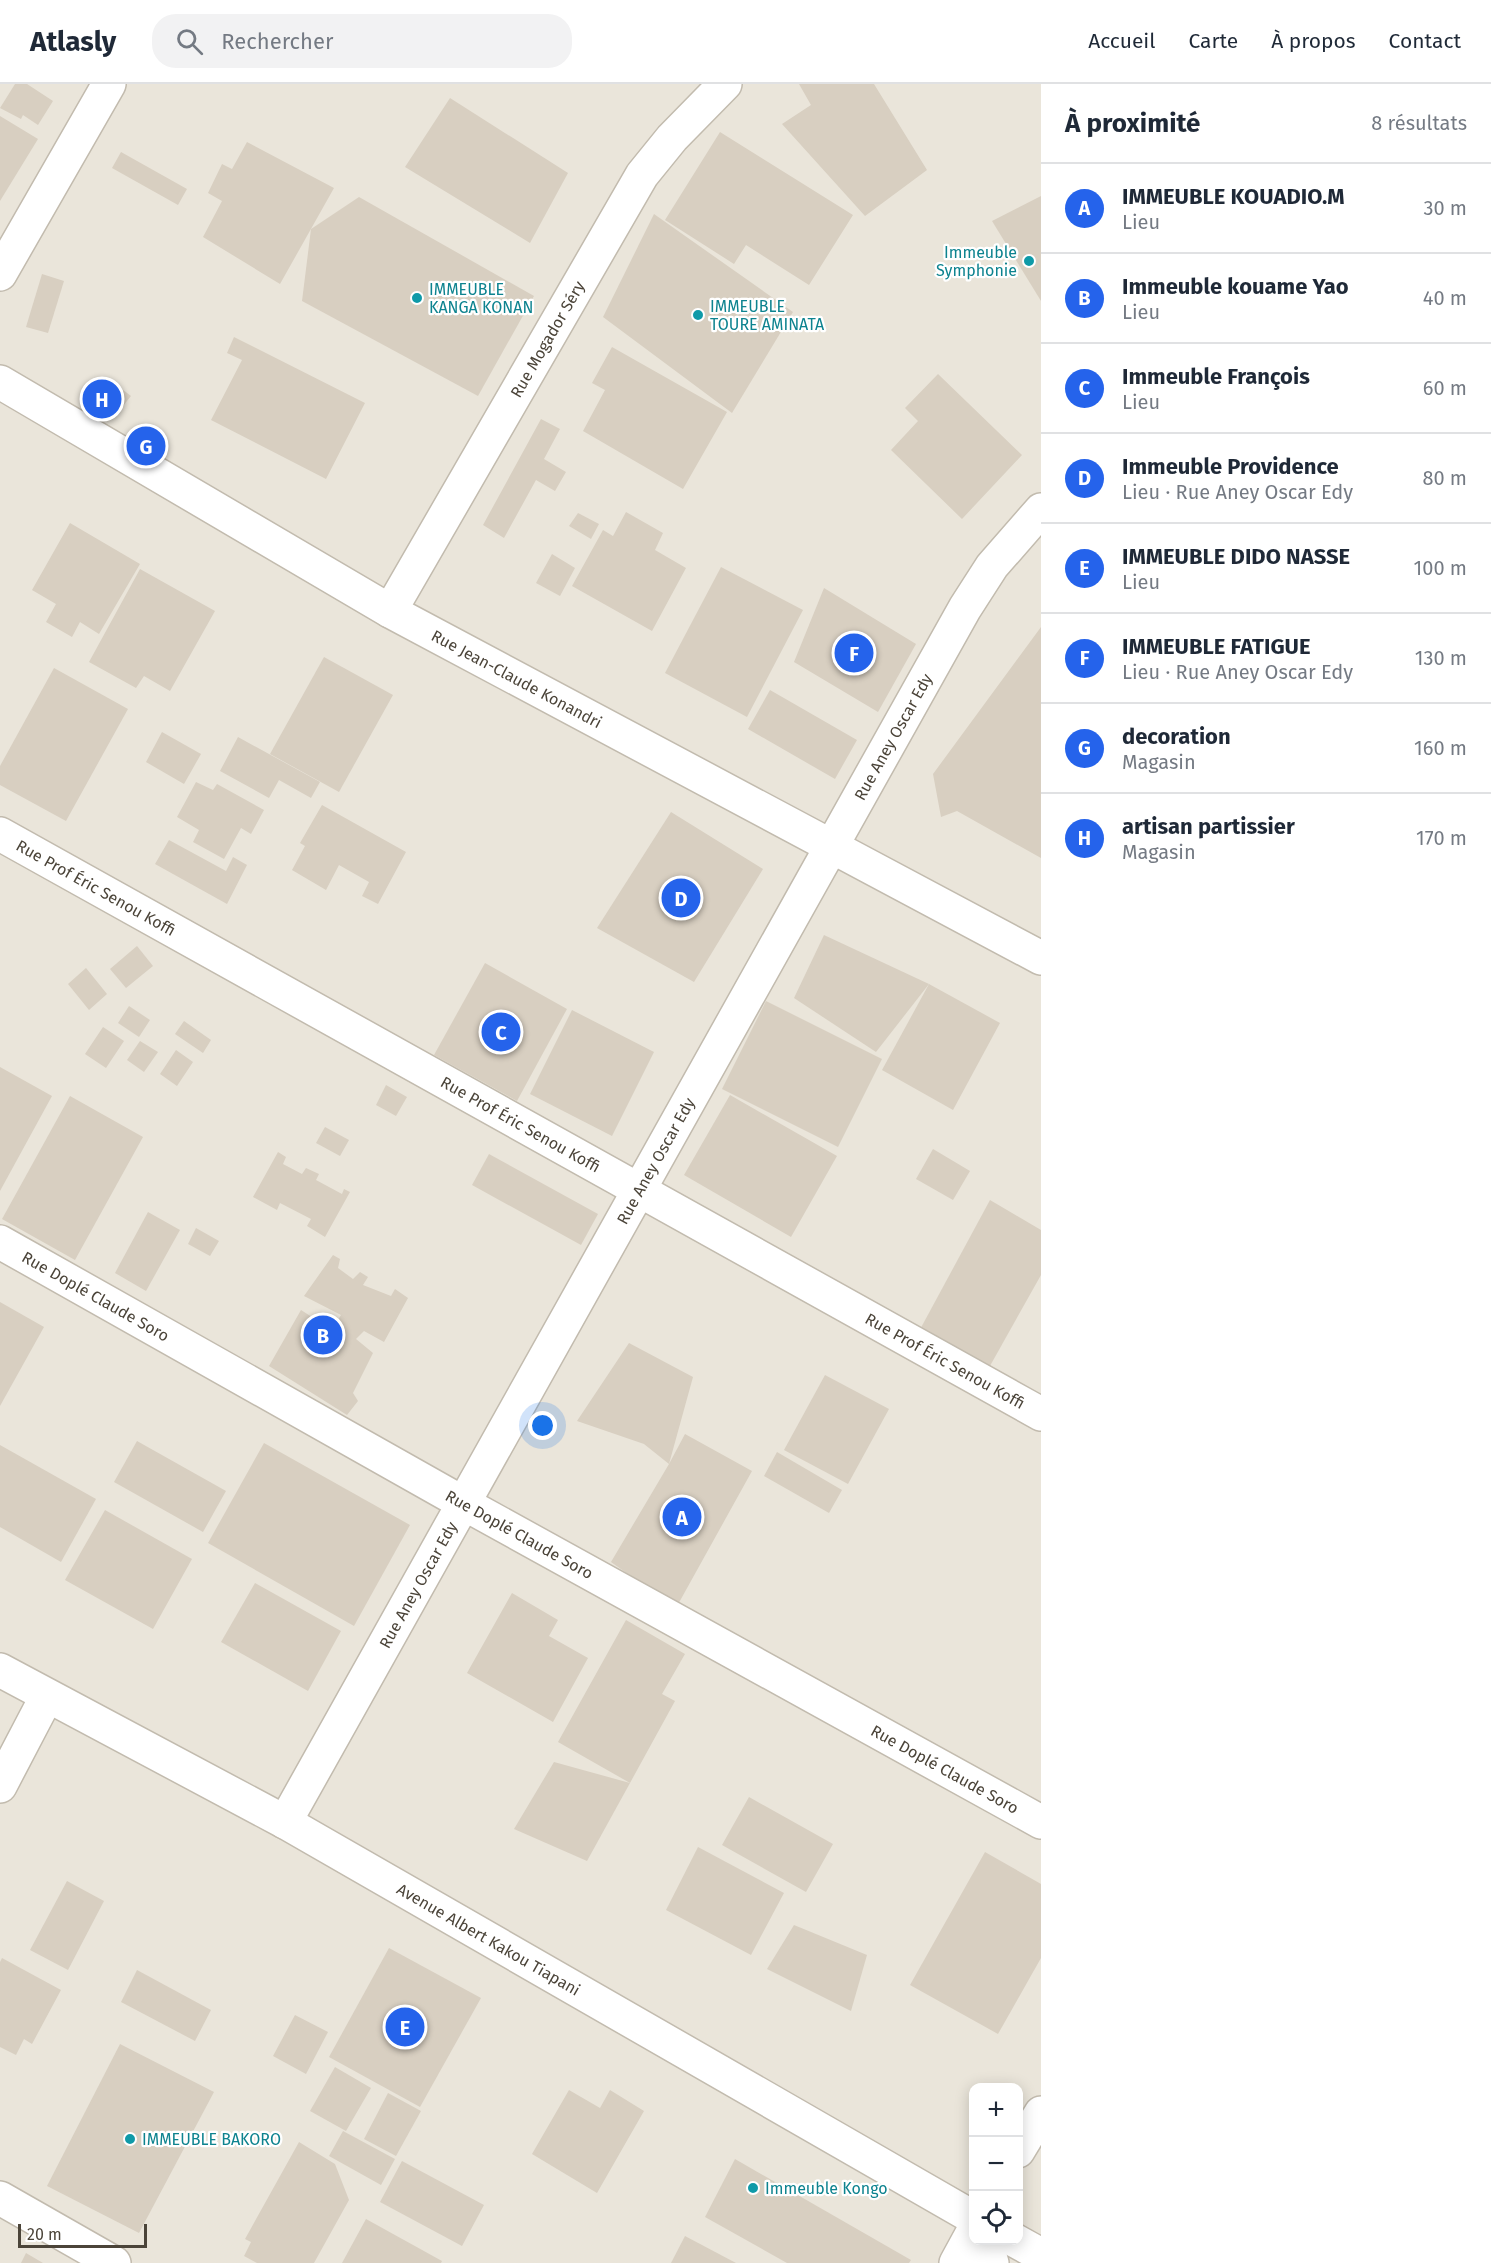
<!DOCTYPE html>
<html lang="fr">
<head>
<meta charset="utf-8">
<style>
  body { margin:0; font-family:"Fira Sans",sans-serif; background:#f2f2f3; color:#1f2937 }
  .controls { position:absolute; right:18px; bottom:18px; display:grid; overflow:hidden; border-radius:12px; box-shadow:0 3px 15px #0003 }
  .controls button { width:54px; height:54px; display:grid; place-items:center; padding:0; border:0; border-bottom:2px solid #e0e1e3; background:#fff; color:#1f2937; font:30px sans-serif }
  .scale { position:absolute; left:18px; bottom:15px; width:129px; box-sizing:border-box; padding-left:6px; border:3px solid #4b4439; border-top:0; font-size:16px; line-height:21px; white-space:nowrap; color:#4b4439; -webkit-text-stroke:4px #fff; paint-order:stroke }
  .you { position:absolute; left:543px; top:1342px; width:21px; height:21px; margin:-15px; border:4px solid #fff; border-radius:50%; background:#1a73e8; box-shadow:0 0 0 9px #1a73e833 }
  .badge { display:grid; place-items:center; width:39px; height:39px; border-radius:50%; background:#2563eb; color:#fff; font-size:20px; font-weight:700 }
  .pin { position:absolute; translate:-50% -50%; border:3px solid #fff; box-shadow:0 2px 6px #0006 }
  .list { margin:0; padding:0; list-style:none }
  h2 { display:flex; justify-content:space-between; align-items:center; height:78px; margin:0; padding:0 24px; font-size:26px }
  h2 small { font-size:20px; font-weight:400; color:#747a83 }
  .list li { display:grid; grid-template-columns:39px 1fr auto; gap:18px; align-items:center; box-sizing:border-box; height:90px; padding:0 24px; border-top:2px solid #e0e1e3 }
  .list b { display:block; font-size:22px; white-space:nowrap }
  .list p { margin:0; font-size:20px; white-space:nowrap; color:#747a83 }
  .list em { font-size:20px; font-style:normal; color:#747a83 }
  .icon { flex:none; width:33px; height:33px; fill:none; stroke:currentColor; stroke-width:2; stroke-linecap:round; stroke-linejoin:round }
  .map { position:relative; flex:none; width:1041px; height:2179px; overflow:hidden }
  header { display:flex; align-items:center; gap:36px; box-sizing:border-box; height:84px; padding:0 30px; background:#fff; border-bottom:2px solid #e0e1e3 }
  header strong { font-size:28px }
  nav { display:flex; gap:33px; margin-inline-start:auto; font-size:21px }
  .search { width:420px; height:54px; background:#f2f2f3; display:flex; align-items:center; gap:15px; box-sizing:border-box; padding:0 21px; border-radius:24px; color:#747a83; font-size:22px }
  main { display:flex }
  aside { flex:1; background:#fff }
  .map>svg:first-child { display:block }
  .residential { fill:#eae5da; fill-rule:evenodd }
  .building { fill:#d8cfc1 }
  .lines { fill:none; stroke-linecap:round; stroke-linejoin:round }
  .minor-casing { stroke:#c2bbae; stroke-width:36 }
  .tertiary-casing { stroke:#c2bbae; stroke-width:36 }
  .minor { stroke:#fff; stroke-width:33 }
  .tertiary { stroke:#fff; stroke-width:33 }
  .culture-dot { fill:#0f9aa8; stroke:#fff; stroke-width:2 }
  .labels { text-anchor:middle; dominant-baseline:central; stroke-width:4.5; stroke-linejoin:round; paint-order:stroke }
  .culture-label { font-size:16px; fill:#0d838f; stroke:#fff; text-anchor:start }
  .street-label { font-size:16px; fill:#4b4439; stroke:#fff }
</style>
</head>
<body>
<header>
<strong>Atlasly</strong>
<div class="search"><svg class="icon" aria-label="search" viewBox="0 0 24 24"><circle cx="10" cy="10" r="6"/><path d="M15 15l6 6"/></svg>Rechercher</div>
<nav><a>Accueil</a><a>Carte</a><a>À propos</a><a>Contact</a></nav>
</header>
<main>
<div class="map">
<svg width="1041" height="2179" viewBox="0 0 1041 2179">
  <rect width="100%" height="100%" fill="#f6f3ec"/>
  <!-- residential -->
  <path class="residential" d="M 0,0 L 1041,0 L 1041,2179 L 0,2179 ZM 974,2004 L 1018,2004 L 1018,2156 L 974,2156 Z"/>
  <!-- building -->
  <g class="building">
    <path d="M 15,0 L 27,0 L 53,17 L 38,41 L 23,31 L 21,35 L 0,24 Z"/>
    <path d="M 799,0 L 874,0 L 927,86 L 865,132 L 782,40 L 811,21 Z"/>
    <path d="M 450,14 L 568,89 L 530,159 L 405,83 Z"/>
    <path d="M 0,32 L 38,55 L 0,117 Z"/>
    <path d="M 720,48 L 853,131 L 809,201 L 746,161 L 734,180 L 665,136 Z"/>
    <path d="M 247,58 L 334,104 L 280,200 L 203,153 L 222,117 L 208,109 L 222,80 L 232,85 Z"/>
    <path d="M 121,68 L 187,105 L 178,121 L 112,84 Z"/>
    <path d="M 1041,112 L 1041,217 L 992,137 Z"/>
    <path d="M 359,113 L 534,212 L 478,312 L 302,217 L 311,145 Z"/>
    <path d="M 654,130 L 793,228 L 732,329 L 603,233 Z"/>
    <path d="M 42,190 L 64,197 L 48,249 L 26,243 Z"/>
    <path d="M 234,253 L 365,319 L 326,395 L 211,336 L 242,276 L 227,269 Z"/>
    <path d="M 612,263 L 727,328 L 683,405 L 583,347 L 605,306 L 592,299 Z"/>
    <path d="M 938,290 L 1022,371 L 962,435 L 891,366 L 918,337 L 905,324 Z"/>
    <path d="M 114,299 L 131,312 L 118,328 L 102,315 Z"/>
    <path d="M 541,335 L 560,345 L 544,375 L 566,388 L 555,407 L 536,396 L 504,454 L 483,441 Z"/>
    <path d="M 626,428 L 663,449 L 655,466 L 686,484 L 652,547 L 572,502 L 603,446 L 613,452 Z"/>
    <path d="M 578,429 L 599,440 L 591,455 L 569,442 Z"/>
    <path d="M 70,439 L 140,480 L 99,550 L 80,538 L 72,553 L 46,538 L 56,520 L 32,506 Z"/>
    <path d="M 552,470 L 575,484 L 560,512 L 536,499 Z"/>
    <path d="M 721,483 L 803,526 L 747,633 L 665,589 Z"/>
    <path d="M 140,485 L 215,527 L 170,607 L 144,592 L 136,604 L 89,578 Z"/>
    <path d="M 824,504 L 916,560 L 878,628 L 794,578 Z"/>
    <path d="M 1041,543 L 1041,774 L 957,727 L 941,733 L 933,690 Z"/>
    <path d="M 324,573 L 393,611 L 339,708 L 270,670 Z"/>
    <path d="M 54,584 L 128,625 L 66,737 L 0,701 L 0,682 Z"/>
    <path d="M 770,606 L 857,656 L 835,695 L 748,645 Z"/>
    <path d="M 162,648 L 201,670 L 184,700 L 146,678 Z"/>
    <path d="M 238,653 L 320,698 L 311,714 L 279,696 L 269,714 L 220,687 Z"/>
    <path d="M 196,698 L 213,706 L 217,700 L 264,726 L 251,750 L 241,744 L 224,775 L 193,758 L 199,746 L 177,733 Z"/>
    <path d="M 322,721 L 406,768 L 378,820 L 362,812 L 369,798 L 339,781 L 326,806 L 292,786 L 305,762 L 300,759 Z"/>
    <path d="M 671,728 L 763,785 L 694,898 L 597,844 Z"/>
    <path d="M 169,756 L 226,787 L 233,773 L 247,781 L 227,820 L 155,780 Z"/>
    <path d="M 824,851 L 929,900 L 876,968 L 794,914 Z"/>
    <path d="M 137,862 L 153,882 L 126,904 L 110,885 Z"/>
    <path d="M 485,879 L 567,925 L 517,1017 L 434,971 Z"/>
    <path d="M 86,884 L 107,910 L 89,926 L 68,900 Z"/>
    <path d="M 929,900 L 1000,939 L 953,1026 L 882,986 Z"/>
    <path d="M 766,917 L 882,975 L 838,1063 L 722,1005 Z"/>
    <path d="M 129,922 L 150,936 L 139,953 L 118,939 Z"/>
    <path d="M 572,926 L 654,968 L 612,1052 L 530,1010 Z"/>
    <path d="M 184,937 L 211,956 L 203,969 L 175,950 Z"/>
    <path d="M 103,943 L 124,957 L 106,984 L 85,970 Z"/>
    <path d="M 140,957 L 158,968 L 144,988 L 127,976 Z"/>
    <path d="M 176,966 L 193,978 L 177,1002 L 160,990 Z"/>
    <path d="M 0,983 L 52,1012 L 0,1107 Z"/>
    <path d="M 386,1001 L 407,1013 L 396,1032 L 376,1021 Z"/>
    <path d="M 730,1011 L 837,1072 L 791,1153 L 684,1091 Z"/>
    <path d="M 70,1012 L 143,1053 L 75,1176 L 2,1135 Z"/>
    <path d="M 325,1043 L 349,1056 L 340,1072 L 316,1059 Z"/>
    <path d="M 933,1065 L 970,1087 L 953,1116 L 916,1095 Z"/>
    <path d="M 278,1068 L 286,1073 L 283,1080 L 302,1090 L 306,1084 L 319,1090 L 316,1096 L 342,1110 L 344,1105 L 350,1108 L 325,1153 L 307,1142 L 311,1135 L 280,1119 L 277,1126 L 253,1113 Z"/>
    <path d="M 489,1070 L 598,1130 L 581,1161 L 472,1101 Z"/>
    <path d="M 990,1116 L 1041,1146 L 1041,1191 L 986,1289 L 917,1251 Z"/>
    <path d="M 148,1128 L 180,1146 L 146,1207 L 115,1189 Z"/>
    <path d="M 196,1144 L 219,1157 L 210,1172 L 188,1160 Z"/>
    <path d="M 333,1171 L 340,1175 L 338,1184 L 353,1195 L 360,1188 L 368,1193 L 363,1201 L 391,1212 L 395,1205 L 408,1214 L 384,1258 L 364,1247 L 356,1255 L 373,1269 L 353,1309 L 358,1317 L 347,1331 L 269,1282 L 301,1226 L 332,1246 L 341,1231 L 304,1212 Z"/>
    <path d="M 0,1218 L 44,1243 L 0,1322 Z"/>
    <path d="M 629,1259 L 693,1293 L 669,1380 L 685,1350 L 752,1387 L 676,1524 L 611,1478 L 669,1380 L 644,1360 L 577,1337 Z"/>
    <path d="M 825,1291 L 889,1325 L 848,1400 L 784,1366 Z"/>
    <path d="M 137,1357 L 226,1407 L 203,1448 L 114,1398 Z"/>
    <path d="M 264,1359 L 410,1441 L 354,1542 L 208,1459 Z"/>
    <path d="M 0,1361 L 96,1415 L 61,1478 L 0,1443 Z"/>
    <path d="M 777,1368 L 842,1406 L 829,1429 L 764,1392 Z"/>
    <path d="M 105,1426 L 192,1475 L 153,1545 L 65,1496 Z"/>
    <path d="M 255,1499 L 341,1547 L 308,1607 L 221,1558 Z"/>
    <path d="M 512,1509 L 558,1536 L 549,1552 L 588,1574 L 553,1638 L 467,1589 Z"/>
    <path d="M 626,1536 L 685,1570 L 662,1610 L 675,1617 L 630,1699 L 558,1658 Z"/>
    <path d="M 554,1678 L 630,1699 L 587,1777 L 514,1745 Z"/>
    <path d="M 749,1713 L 833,1760 L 806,1808 L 722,1761 Z"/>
    <path d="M 698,1763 L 784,1809 L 751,1871 L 666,1826 Z"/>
    <path d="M 985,1768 L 1041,1800 L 1041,1874 L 998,1950 L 910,1901 Z"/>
    <path d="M 67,1797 L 104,1817 L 68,1886 L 30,1866 Z"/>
    <path d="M 794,1841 L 867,1871 L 851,1927 L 767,1885 Z"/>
    <path d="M 389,1864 L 481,1914 L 420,2023 L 329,1973 Z"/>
    <path d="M 2,1874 L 61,1906 L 32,1960 L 24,1955 L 16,1971 L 0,1963 L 0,1878 Z"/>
    <path d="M 137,1886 L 211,1926 L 195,1957 L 121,1918 Z"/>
    <path d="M 295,1931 L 328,1948 L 306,1990 L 273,1972 Z"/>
    <path d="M 120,1960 L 214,2008 L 139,2149 L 47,2102 Z"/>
    <path d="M 335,1983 L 371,2004 L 346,2047 L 310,2027 Z"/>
    <path d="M 569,2006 L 600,2024 L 610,2006 L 644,2027 L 597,2109 L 532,2070 Z"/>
    <path d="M 388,2009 L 421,2027 L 396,2072 L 364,2055 Z"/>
    <path d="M 343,2047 L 395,2075 L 381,2101 L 329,2072 Z"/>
    <path d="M 299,2058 L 335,2080 L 349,2116 L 314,2179 L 257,2179 L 244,2172 L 251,2158 L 245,2155 Z"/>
    <path d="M 735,2075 L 911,2176 L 909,2179 L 787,2179 L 705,2133 Z"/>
    <path d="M 402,2077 L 484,2121 L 462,2162 L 380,2118 Z"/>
    <path d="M 366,2135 L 442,2177 L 441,2179 L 342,2179 Z"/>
    <path d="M 685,2152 L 736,2179 L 671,2179 Z"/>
    <path d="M 26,2169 L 43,2179 L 21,2179 Z"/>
  </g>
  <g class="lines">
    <defs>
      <g id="minor">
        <path d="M 0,190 L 109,0"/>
        <path id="s1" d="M 0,298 L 390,527 L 1041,874"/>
        <path id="s2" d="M 390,527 L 642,91 L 672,54 L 725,0"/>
        <path id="s3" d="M 0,750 L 1041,1330"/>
        <path id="s4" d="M 0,1158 L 463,1419 L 1041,1738"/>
        <path d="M 0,1702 L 47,1612"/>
        <path id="s5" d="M 285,1738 L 965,524 L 992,482 L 1041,426"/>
        <path d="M 1018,2067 L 1041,2029"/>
        <path d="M 0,2114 L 114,2179"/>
        <path d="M 985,2156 L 992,2179"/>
        <path d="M 956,2179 L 974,2146"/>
      </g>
      <g id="tertiary">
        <path id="s6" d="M 0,1586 L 285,1738 L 974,2134"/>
        <path d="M 1014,2156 L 1041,2171"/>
      </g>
    </defs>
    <!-- minor casing -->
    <use href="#minor" class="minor-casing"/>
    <!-- tertiary casing -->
    <use href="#tertiary" class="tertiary-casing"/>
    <!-- minor -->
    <use href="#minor" class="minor"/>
    <!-- tertiary -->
    <use href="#tertiary" class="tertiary"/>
  </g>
  <!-- markers -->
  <g class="culture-dot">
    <circle cx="1029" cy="177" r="6"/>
    <circle cx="417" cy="214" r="6"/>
    <circle cx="698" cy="231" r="6"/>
    <circle cx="130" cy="2055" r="6"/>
    <circle cx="753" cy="2104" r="6"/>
  </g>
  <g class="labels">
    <!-- culture labels -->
    <g class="culture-label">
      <text x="1017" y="168" text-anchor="end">Immeuble<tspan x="1017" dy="18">Symphonie</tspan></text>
      <text x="429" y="205">IMMEUBLE<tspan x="429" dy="18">KANGA KONAN</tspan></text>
      <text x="710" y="222">IMMEUBLE<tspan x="710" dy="18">TOURE AMINATA</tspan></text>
      <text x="142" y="2055">IMMEUBLE BAKORO</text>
      <text x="765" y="2104">Immeuble Kongo</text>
    </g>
    <!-- street labels -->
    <g class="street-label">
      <text stroke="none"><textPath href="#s2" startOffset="314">Rue Mogador Séry</textPath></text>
      <text stroke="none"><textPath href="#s1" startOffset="596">Rue Jean-Claude Konandri</textPath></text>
      <text stroke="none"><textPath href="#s5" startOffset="1244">Rue Aney Oscar Edy</textPath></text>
      <text stroke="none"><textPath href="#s3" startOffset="110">Rue Prof Éric Senou Koffi</textPath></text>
      <text stroke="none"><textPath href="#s3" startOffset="596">Rue Prof Éric Senou Koffi</textPath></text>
      <text stroke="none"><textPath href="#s5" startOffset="758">Rue Aney Oscar Edy</textPath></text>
      <text stroke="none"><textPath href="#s4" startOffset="110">Rue Doplé Claude Soro</textPath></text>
      <text stroke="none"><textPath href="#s3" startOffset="1082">Rue Prof Éric Senou Koffi</textPath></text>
      <text stroke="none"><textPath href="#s4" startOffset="596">Rue Doplé Claude Soro</textPath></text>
      <text stroke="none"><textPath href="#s5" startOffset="272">Rue Aney Oscar Edy</textPath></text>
      <text stroke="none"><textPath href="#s4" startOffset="1082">Rue Doplé Claude Soro</textPath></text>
      <text stroke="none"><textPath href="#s6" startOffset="558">Avenue Albert Kakou Tiapani</textPath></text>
    </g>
  </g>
</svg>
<div class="controls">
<button>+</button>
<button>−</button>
<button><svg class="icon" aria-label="locate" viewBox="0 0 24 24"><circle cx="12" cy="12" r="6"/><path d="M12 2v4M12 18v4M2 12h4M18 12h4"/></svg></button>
</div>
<div class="scale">20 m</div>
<div class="you"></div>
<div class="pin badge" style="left:682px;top:1433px">A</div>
<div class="pin badge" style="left:323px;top:1251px">B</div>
<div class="pin badge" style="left:501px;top:948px">C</div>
<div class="pin badge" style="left:681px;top:814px">D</div>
<div class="pin badge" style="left:405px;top:1943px">E</div>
<div class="pin badge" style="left:854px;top:569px">F</div>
<div class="pin badge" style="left:146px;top:362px">G</div>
<div class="pin badge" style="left:102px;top:315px">H</div>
</div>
<aside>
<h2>À proximité<small>8 résultats</small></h2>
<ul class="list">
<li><span class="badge">A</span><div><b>IMMEUBLE KOUADIO.M</b><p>Lieu</p></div><em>30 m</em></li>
<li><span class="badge">B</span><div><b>Immeuble kouame Yao</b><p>Lieu</p></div><em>40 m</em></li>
<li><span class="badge">C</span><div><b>Immeuble François</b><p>Lieu</p></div><em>60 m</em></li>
<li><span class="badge">D</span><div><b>Immeuble Providence</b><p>Lieu · Rue Aney Oscar Edy</p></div><em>80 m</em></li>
<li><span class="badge">E</span><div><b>IMMEUBLE DIDO NASSE</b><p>Lieu</p></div><em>100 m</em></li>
<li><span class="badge">F</span><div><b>IMMEUBLE FATIGUE</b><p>Lieu · Rue Aney Oscar Edy</p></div><em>130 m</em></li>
<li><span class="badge">G</span><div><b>decoration</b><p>Magasin</p></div><em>160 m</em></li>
<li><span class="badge">H</span><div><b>artisan partissier</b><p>Magasin</p></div><em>170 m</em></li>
</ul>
</aside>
</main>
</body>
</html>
